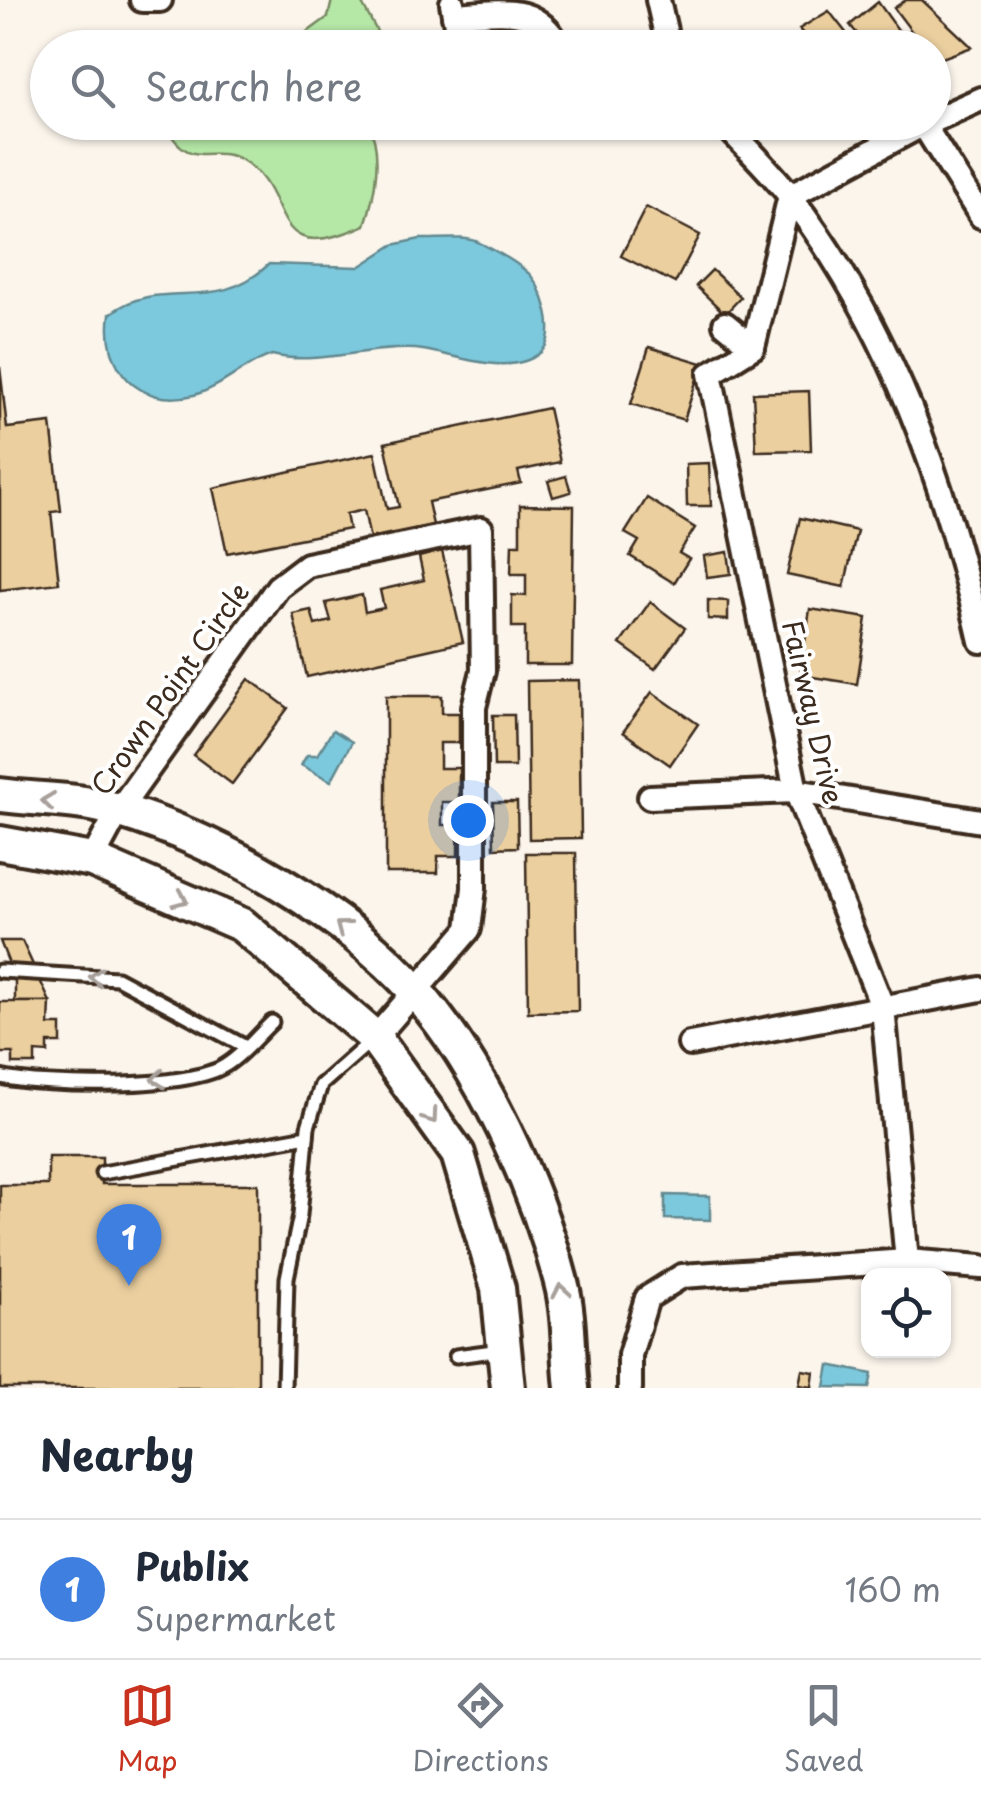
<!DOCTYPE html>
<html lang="en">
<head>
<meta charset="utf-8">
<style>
  body { margin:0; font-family:"Playpen Sans",sans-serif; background:#f6f6f7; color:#1f2937 }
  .controls { position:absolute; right:30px; bottom:30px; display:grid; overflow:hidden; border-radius:20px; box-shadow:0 2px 8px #0004 }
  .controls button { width:90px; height:90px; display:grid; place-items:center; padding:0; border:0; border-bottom:2px solid #e0e1e3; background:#fff; color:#1f2937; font:50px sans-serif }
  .you { position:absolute; left:468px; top:820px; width:35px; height:35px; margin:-25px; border:8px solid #fff; border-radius:50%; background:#1a73e8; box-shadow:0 0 0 15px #1a73e833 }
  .badge { display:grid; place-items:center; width:65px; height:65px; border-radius:50%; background:#c8321e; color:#fff; font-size:32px; font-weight:700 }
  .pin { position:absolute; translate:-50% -82px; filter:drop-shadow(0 2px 5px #0008) }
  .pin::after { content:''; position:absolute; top:52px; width:35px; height:30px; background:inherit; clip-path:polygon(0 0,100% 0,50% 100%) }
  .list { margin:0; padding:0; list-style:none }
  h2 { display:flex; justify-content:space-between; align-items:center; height:130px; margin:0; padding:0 40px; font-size:42px }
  h2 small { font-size:32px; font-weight:400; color:#747a83 }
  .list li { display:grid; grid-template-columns:65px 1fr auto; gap:30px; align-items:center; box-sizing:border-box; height:140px; padding:0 40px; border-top:2px solid #e0e1e3 }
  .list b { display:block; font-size:38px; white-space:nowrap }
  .list p { margin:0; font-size:32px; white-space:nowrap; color:#747a83 }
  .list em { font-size:32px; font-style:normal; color:#747a83 }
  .icon { flex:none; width:55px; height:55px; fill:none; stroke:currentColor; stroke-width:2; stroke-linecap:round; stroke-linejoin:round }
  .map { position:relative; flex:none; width:981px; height:1388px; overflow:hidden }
  .search { position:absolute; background:#fff; box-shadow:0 2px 8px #0004; left:30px; right:30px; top:30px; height:110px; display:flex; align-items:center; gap:25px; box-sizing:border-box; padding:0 35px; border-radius:55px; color:#747a83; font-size:38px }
  .sheet { height:270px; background:#fff }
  nav { display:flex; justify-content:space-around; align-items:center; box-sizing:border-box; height:140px; border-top:2px solid #e0e1e3; background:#fff; font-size:28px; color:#747a83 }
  nav a { display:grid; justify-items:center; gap:5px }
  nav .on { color:#c8321e }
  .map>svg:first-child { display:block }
  .green { fill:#b5e7a7; stroke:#788862; stroke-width:2.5 }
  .water { fill:#7cc8dc; stroke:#628990; stroke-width:2.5 }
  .building { fill:#ebcf9f; stroke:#3b2a1e; stroke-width:2.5 }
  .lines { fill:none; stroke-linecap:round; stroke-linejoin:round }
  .service-casing { stroke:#3b2a1e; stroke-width:19 }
  .minor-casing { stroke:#3b2a1e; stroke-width:30 }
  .secondary-casing { stroke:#3b2a1e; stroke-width:40 }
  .service { stroke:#fff; stroke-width:11 }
  .minor { stroke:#fff; stroke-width:22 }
  .secondary { stroke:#fff; stroke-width:32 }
  .oneway { stroke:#a79f9a }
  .labels { text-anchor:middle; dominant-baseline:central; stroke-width:8; stroke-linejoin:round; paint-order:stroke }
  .street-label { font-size:28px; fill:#3b2a1e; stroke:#fff }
</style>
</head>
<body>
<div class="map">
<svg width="981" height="1388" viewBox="0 0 981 1388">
  <rect width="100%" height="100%" fill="#fbf5ec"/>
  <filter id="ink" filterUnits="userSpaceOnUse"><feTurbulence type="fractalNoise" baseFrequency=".01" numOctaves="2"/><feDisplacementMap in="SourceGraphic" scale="20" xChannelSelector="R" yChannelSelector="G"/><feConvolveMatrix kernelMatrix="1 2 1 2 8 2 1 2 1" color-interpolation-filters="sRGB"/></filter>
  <g filter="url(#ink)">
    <!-- green -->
    <g class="green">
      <path d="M 332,0 L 360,0 L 379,35 L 378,47 L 301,47 L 302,36 L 328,17 Z"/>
      <path d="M 164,123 L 367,123 C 384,149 375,196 365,225 C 263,271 297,192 242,160 C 210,142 190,174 164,123 Z"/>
    </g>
    <!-- water -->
    <g class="water">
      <path d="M 420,239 C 437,240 465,235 480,243 C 494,250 514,261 526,271 C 542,283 560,335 541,352 C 509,380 451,352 415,349 C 367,346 318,366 272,355 C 244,364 223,387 194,395 C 138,409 102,367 110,314 C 162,274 214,317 269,264 L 359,267 L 393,245 Z"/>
      <path d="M 333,730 L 352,742 L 331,781 L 301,765 L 307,755 L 317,755 Z"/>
      <path d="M 665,1195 L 710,1196 L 710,1220 L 665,1219 Z"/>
      <path d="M 829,1365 L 872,1374 L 869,1388 L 825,1387 Z"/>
    </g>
    <!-- building -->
    <g class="building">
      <path d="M 906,0 L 922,0 L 972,47 L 934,61 L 934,48 L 924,48 L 894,8 Z"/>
      <path d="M 878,2 L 911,48 L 869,48 L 850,25 Z"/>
      <path d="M 829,11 L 858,48 L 815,48 L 799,29 Z"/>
      <path d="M 646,207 L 700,235 L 675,283 L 621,256 Z"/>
      <path d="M 712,270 L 741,297 L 725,314 L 696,286 Z"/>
      <path d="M 649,347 L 702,363 L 684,420 L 631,404 Z"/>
      <path d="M 0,367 L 7,428 L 51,423 L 61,511 L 51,512 L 59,583 L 0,590 Z"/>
      <path d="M 809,391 L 811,450 L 756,451 L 753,393 Z"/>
      <path d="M 548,408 L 560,462 L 518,471 L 521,483 L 428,502 L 433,525 L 370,539 L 364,510 L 346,514 L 349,529 L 227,553 L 213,488 L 375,453 L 387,509 L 399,507 L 385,443 Z"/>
      <path d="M 709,463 L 711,506 L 687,506 L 686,464 Z"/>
      <path d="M 566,476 L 571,492 L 553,497 L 548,481 Z"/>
      <path d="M 647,498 L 695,528 L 679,553 L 689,559 L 674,583 L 630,556 L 639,541 L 625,533 Z"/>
      <path d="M 520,505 L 574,506 L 572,665 L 525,665 L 525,627 L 512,627 L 512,595 L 526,596 L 526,574 L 511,574 L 512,544 L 520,544 Z"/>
      <path d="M 800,518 L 857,531 L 844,587 L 787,575 Z"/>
      <path d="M 442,551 L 463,642 L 307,677 L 293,614 L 311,610 L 315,625 L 331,621 L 326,603 L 362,595 L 365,612 L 384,608 L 380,590 L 424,580 L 419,557 Z"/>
      <path d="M 728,552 L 731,574 L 707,577 L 704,556 Z"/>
      <path d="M 708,600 L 728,601 L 728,620 L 708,619 Z"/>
      <path d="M 650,602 L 685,628 L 655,669 L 620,644 Z"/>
      <path d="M 810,609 L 867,618 L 857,684 L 800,675 Z"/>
      <path d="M 249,679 L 288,708 L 232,784 L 193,755 Z"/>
      <path d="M 579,680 L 581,838 L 529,839 L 527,681 Z"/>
      <path d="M 652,692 L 698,724 L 670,765 L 623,732 Z"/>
      <path d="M 386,696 L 442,696 L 442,713 L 459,713 L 459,743 L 440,743 L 440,768 L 459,768 L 459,802 L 442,802 L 442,825 L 458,825 L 458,856 L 438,856 L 438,873 L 386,873 Z"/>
      <path d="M 493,715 L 514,715 L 515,767 L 494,767 Z"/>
      <path d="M 493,802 L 517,802 L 518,847 L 494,848 Z"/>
      <path d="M 526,853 L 576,853 L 578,1011 L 528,1012 Z"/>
      <path d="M 0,941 L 22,941 L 50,1002 L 15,1002 L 15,979 Z"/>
      <path d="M 0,1002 L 50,1002 L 49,1025 L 61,1025 L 61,1043 L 48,1043 L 48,1053 L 35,1052 L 35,1064 L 13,1064 L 13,1053 L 0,1053 Z"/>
      <path d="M 48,1157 L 102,1157 L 102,1184 L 258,1184 L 258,1388 L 0,1388 L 0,1185 L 48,1185 Z"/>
      <path d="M 802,1370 L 814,1372 L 812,1387 L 799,1385 Z"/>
    </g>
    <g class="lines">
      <defs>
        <g id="service">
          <path d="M 0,971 L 117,978 L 246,1047"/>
          <path d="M 0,1077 C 45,1087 188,1090 226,1065 C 243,1055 257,1036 272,1022"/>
          <path d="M 102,1173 L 307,1136"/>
          <path d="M 456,1356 L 501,1350"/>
          <path d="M 284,1388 L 287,1278 L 300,1215 L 308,1127 L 321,1085 L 372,1040"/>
        </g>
        <g id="minor">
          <path d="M 142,0 L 160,0"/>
          <path d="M 658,0 L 669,48"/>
          <path d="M 452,3 L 460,48"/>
          <path d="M 454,15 C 500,13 535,1 560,48"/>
          <path d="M 934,120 L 981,99"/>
          <path d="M 723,122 C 745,147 770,170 790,196 C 891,328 945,481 981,641"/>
          <path d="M 923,124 L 981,216"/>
          <path d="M 725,324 L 753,347"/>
          <path d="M 650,797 L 796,791 L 981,821"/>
          <path d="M 92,860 L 119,810 L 278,587 L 307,565 L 481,529 L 483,671 L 474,707 L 474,888 L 469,929 L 375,1038"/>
          <path d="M 690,1044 L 981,989"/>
          <path d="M 907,1261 L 883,1008 L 796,791 L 710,374 L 753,347 L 790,196 L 927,122"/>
          <path d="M 630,1388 L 630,1355 L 647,1298 L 682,1276 L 907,1261 L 981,1267"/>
        </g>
        <g id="secondary">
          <path d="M 0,795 C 38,800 84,799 121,811 C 222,842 345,912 416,992 C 482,1067 536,1186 561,1282 C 570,1315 568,1354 572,1388"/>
          <path d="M 0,843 L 92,860 L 242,925 L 375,1038 L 458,1154 L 498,1288 L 508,1388"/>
        </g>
      </defs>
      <!-- service casing -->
      <use href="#service" class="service-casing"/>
      <!-- minor casing -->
      <use href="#minor" class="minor-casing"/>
      <!-- secondary casing -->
      <use href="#secondary" class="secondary-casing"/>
      <!-- service -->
      <use href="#service" class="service"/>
      <!-- minor -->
      <use href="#minor" class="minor"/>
      <!-- secondary -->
      <use href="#secondary" class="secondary"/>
    </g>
    <!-- one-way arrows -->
    <defs><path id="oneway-chevron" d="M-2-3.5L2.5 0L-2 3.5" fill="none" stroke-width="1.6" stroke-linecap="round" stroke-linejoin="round" transform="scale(2.5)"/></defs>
    <g class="oneway">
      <use href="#oneway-chevron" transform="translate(48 801) rotate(-173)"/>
      <use href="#oneway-chevron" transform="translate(181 899) rotate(23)"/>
      <use href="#oneway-chevron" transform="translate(342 927) rotate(-143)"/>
      <use href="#oneway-chevron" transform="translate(96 977) rotate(-176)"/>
      <use href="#oneway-chevron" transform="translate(158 1079) rotate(174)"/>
      <use href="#oneway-chevron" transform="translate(431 1117) rotate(55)"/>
      <use href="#oneway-chevron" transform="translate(561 1291) rotate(-100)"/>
    </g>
  </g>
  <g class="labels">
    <!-- street labels -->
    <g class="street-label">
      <text transform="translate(169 688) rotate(-55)">Crown Point Circle</text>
      <text transform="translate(814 712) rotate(77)">Fairway Drive</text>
    </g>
  </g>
</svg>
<div class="controls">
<button><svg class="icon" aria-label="locate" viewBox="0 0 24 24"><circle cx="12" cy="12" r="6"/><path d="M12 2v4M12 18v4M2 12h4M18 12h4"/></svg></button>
</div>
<div class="you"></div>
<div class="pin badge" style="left:129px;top:1286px;background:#3f7fe0">1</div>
<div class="search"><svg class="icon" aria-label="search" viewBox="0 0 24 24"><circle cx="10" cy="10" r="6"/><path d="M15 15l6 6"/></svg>Search here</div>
</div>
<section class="sheet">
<h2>Nearby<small></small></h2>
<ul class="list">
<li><span class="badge" style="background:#3f7fe0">1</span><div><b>Publix</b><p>Supermarket</p></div><em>160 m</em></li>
</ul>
</section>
<nav>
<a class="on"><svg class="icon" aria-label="map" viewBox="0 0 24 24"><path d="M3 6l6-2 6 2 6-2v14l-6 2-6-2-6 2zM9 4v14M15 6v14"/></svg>Map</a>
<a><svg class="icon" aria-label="directions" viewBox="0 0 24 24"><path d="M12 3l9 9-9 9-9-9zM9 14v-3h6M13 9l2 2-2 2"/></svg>Directions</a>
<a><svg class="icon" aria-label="saved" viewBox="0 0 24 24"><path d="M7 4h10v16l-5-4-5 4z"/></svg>Saved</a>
</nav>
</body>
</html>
